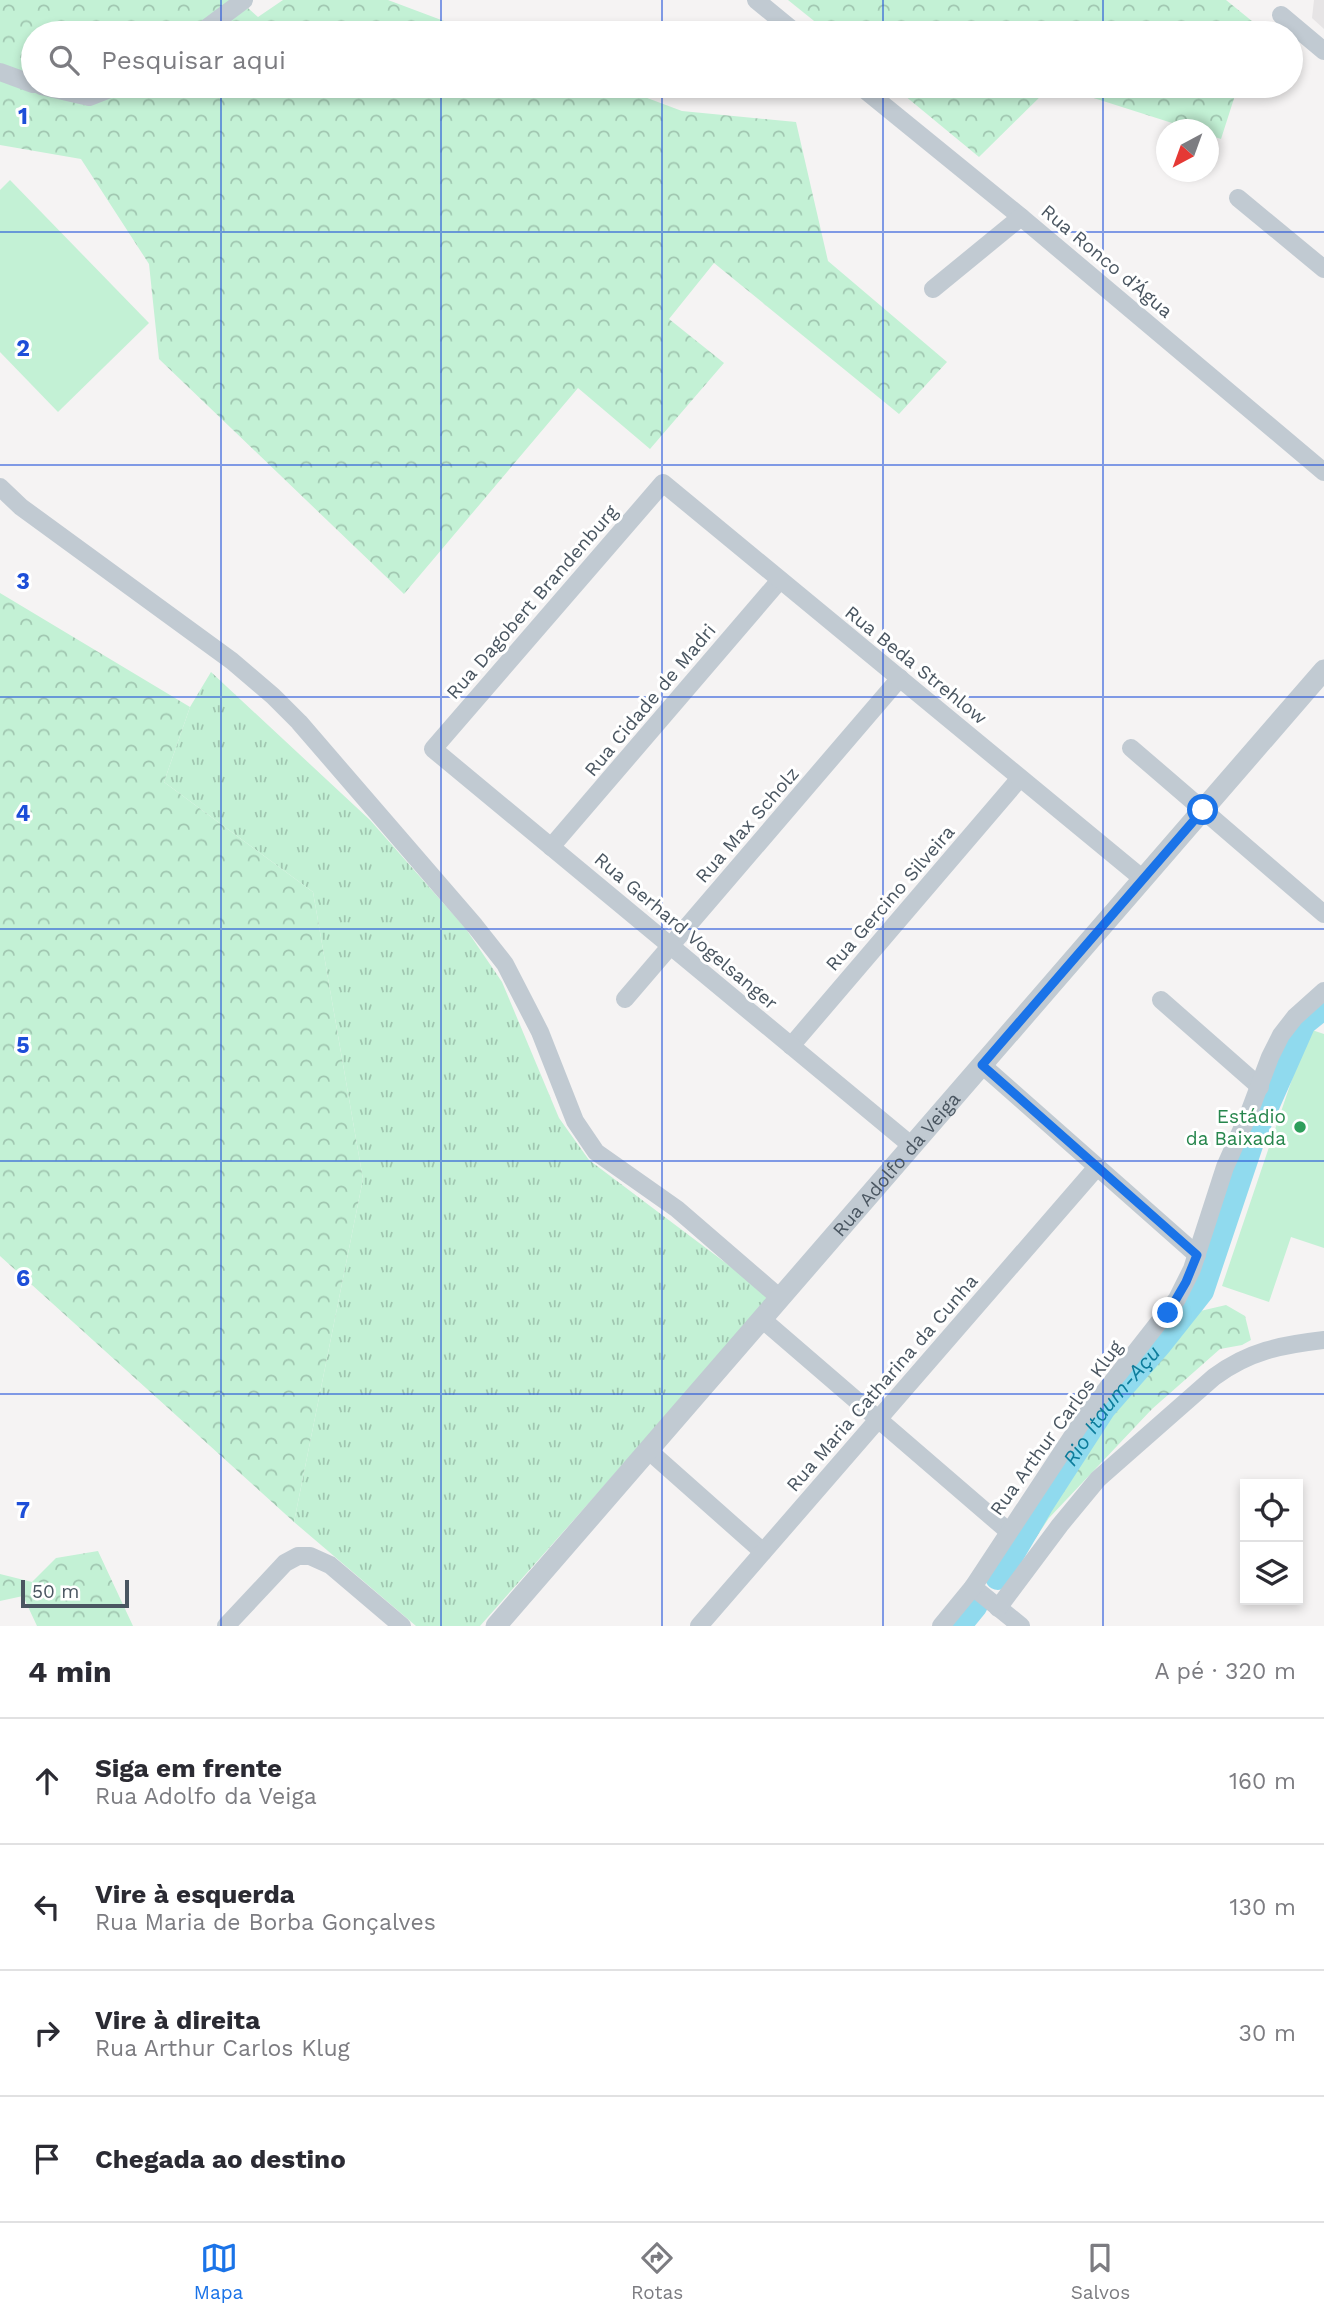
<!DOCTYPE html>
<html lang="pt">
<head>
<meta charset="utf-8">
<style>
  body { margin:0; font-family:"Work Sans",sans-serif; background:#f7f7f7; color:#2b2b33 }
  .controls { position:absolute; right:21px; bottom:21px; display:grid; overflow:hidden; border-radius:0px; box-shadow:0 4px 10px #0003 }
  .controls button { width:63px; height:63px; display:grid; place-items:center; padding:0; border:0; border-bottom:2px solid #e1e1e2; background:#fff; color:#2b2b33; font:35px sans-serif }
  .compass { position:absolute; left:1156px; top:119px; width:63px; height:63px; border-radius:50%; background:#fff; box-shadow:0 4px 10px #0003; rotate:221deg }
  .scale { position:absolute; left:21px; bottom:18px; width:108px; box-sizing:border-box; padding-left:7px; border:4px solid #4a5661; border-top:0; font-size:19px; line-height:24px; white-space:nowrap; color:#4a5661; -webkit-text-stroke:5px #fff; paint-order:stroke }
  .stop { position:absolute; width:21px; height:21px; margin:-16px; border:5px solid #1a73e8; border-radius:50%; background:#fff }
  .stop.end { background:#1a73e8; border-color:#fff; box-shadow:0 2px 7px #0008 }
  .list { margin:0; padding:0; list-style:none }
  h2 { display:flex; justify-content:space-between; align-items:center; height:91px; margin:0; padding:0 28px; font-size:30px }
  h2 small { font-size:23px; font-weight:400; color:#7c7c81 }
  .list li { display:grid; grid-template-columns:46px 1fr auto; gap:21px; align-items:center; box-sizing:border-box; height:126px; padding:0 28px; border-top:2px solid #e1e1e2 }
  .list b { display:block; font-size:26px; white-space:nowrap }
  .list p { margin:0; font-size:23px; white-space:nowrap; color:#7c7c81 }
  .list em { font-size:23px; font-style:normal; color:#7c7c81 }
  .icon { flex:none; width:38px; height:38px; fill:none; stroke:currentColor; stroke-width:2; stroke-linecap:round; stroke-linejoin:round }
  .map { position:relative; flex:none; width:1324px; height:1626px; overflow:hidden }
  .search { position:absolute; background:#fff; box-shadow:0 4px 10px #0003; left:21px; right:21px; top:21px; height:77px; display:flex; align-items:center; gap:18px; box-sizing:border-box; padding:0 24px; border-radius:38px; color:#7c7c81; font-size:26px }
  .sheet { height:595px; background:#fff }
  nav { display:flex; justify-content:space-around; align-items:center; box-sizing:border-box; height:98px; border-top:2px solid #e1e1e2; background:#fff; font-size:19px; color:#7c7c81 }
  nav a { display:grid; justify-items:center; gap:4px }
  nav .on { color:#1a73e8 }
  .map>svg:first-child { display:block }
  .education { fill:#e6e4e5 }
  .grass { fill:url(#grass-tufts) }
  .forest { fill:url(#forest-crowns) }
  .pitch { fill:#c3f1d5 }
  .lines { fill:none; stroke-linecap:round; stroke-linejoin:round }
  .river { stroke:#90daee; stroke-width:26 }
  .minor { stroke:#c1cad2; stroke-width:18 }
  .tertiary { stroke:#c1cad2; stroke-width:21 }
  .route { stroke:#1a73e8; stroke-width:9 }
  .grid { fill:none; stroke:#1d4ed8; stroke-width:2; stroke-opacity:0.55 }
  .leisure-dot { fill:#2e9e5b; stroke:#fff; stroke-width:2.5 }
  .labels { text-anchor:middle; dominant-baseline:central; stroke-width:6; stroke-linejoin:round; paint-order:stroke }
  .street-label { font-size:19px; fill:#4a5661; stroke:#fff }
  .leisure-label { font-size:19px; fill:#27864d; stroke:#fff; text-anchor:end }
  .water-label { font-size:21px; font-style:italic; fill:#0c7c9b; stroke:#fff }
  .grid-label { font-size:23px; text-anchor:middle; font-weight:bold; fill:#1d4ed8; stroke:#fff; stroke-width:6; stroke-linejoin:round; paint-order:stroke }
</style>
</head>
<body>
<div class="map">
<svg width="1324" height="1626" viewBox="0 0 1324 1626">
  <defs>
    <pattern id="grass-tufts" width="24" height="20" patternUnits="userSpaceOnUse" patternTransform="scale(1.75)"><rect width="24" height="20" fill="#c3f1d5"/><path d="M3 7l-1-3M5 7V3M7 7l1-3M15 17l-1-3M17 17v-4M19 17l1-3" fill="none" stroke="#a0c6b0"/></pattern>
    <pattern id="forest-crowns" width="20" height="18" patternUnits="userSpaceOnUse" patternTransform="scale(1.75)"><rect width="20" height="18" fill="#c3f1d5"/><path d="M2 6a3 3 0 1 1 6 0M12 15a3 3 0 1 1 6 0" fill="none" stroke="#a0c6b0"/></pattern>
  </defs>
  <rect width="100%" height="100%" fill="#f5f3f3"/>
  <!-- education -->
  <path class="education" d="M 1314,0 L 1324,0 L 1324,29 L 1312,18 Z"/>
  <!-- grass -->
  <path class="grass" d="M 211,672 L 370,820 L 466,929 L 502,982 L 559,1118 L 589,1160 L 771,1297 L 480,1626 L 416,1626 L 294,1522 L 363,1179 L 313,892 L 164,782 L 190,707 Z"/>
  <!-- forest -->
  <g class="forest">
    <path d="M 0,0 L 239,0 L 258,17 L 283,0 L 388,0 L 476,33 L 33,33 L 33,86 L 615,86 L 682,111 L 796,122 L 828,261 L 947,362 L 899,414 L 714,263 L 669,319 L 724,363 L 650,449 L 578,388 L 404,594 L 159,359 L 149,264 L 81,159 L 0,145 Z"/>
    <path d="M 788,0 L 1226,0 L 1258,26 L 1255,33 L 829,33 Z"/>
    <path d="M 893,86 L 1051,86 L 979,157 Z"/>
    <path d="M 1056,86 L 1238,86 L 1221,139 L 1209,135 L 1208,130 L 1191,129 Z"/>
    <path d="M 0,593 L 190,707 L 164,782 L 313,892 L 363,1179 L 294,1522 L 0,1256 Z"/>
    <path d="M 1226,1305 L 1245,1316 L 1251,1340 L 1242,1345 L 1220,1349 L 1152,1409 L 1049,1518 L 1029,1548 L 1018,1540 L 1105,1404 L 1196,1312 Z"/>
    <path d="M 98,1551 L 133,1626 L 37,1626 L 23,1596 L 0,1601 L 0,1574 L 32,1582 L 56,1558 Z"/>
  </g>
  <!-- pitch -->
  <g class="pitch">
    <path d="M 10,180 L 149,323 L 58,412 L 0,352 L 0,190 Z"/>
    <path d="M 1309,1029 L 1324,1034 L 1324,1248 L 1291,1237 L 1269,1302 L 1222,1286 Z"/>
  </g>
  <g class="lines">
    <!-- river -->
    <g class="river">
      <path id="s1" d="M 998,1577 L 1041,1504 L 1103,1408 L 1159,1344 L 1201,1291 L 1253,1136 L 1303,1023 L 1324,1006"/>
      <path d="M 958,1626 L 975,1605"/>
    </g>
    <!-- minor -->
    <g class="minor">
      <path d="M 756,0 L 796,33"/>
      <path d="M 1281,15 L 1324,51"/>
      <path d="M 200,33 L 244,0"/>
      <path d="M 0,72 L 33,84"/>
      <path d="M 41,86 L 89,97 L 117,86"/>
      <path d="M 860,86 L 1021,217 L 1324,472"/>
      <path d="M 1238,198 L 1324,269"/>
      <path d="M 933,289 L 1021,217"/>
      <path d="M 0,487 L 21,507 L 232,661 L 273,696 L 299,722 L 475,926 L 505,964 L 540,1032 L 575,1121 L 596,1152 L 677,1209 L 780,1298"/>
      <path d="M 1131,748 L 1324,914"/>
      <path d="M 551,847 L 780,580"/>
      <path d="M 625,999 L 900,678"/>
      <path d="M 1161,1000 L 1260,1087"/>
      <path d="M 791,1046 L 1020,778"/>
      <path d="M 982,1065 L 1197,1255"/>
      <path d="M 912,1146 L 433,749 L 663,483 L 1143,879"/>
      <path d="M 762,1319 L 1008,1531"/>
      <path d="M 648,1450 L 763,1552"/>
      <path d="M 973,1587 L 1021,1626"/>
      <path d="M 998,1608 L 1060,1525 L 1098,1479 L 1214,1377 C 1249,1351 1281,1345 1324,1340"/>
      <path d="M 226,1626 L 285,1563 L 298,1556 L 310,1556 L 330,1565 L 402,1626"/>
      <path d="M 699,1626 L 1097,1167"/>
      <path d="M 941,1626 L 973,1587 L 1087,1414 L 1177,1299 L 1192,1269 L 1225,1167 L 1249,1113 L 1270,1057 L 1281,1035 L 1295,1017 L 1324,991"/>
    </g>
    <!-- tertiary -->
    <path class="tertiary" id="s2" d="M 496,1626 L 1324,670"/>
  </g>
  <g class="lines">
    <!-- route -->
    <path class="route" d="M 1168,1313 L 1186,1282 L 1197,1255 L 982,1065 L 1203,810"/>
  </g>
  <!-- grid -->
  <path class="grid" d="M 221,0 L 221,33M 441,0 L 441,33M 662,0 L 662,33M 883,0 L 883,33M 1103,0 L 1103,33M 221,86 L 221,1626M 441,86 L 441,1626M 662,86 L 662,1626M 883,86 L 883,1626M 1103,86 L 1103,1626M 0,232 L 1324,232M 0,465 L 1324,465M 0,697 L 1324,697M 0,929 L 1324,929M 0,1161 L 1324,1161M 0,1394 L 1324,1394"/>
  <!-- markers -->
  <circle class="leisure-dot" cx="1300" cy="1127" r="7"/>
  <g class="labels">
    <!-- street labels -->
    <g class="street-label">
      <text transform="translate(1107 261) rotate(40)">Rua Ronco d’Água</text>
      <text transform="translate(532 602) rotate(-49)">Rua Dagobert Brandenburg</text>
      <text transform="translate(916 665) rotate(39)">Rua Beda Strehlow</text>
      <text transform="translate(650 700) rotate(-50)">Rua Cidade de Madri</text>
      <text transform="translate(747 825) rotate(-49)">Rua Max Scholz</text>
      <text transform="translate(890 898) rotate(-49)">Rua Gercino Silveira</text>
      <text transform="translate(686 931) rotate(40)">Rua Gerhard Vogelsanger</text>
      <text stroke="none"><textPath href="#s2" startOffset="611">Rua Adolfo da Veiga</textPath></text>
      <text transform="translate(882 1383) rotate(-49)">Rua Maria Catharina da Cunha</text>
      <text transform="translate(1056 1428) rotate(-54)">Rua Arthur Carlos Klug</text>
    </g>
    <!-- leisure labels -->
    <g class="leisure-label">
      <text x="1286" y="1116">Estádio<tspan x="1286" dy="22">da Baixada</tspan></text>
    </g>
    <!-- water labels -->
    <g class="water-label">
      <text stroke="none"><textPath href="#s1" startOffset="206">Rio Itaum-Açu</textPath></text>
    </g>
  </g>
  <g class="grid-label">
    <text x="23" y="124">1</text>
    <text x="23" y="356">2</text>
    <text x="23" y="589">3</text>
    <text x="23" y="821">4</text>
    <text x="23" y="1053">5</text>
    <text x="23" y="1286">6</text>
    <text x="23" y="1518">7</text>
  </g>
</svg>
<div class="controls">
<button><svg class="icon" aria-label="locate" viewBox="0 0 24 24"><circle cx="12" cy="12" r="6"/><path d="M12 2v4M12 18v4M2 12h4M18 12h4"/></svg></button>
<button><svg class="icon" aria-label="layers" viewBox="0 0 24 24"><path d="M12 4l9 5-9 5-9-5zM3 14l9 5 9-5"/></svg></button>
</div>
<svg class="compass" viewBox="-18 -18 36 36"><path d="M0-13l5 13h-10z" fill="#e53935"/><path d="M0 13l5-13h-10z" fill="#7c7c81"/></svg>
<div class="scale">50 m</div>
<div class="stop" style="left:1203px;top:810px"></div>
<div class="stop end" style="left:1168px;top:1313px"></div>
<div class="search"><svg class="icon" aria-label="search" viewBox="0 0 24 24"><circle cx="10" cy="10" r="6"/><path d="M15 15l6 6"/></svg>Pesquisar aqui</div>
</div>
<section class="sheet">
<h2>4 min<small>A pé · 320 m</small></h2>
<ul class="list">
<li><svg class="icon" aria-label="ahead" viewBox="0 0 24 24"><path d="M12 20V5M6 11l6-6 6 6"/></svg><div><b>Siga em frente</b><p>Rua Adolfo da Veiga</p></div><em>160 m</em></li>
<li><svg class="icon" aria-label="left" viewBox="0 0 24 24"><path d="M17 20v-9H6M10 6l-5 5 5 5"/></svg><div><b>Vire à esquerda</b><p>Rua Maria de Borba Gonçalves</p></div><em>130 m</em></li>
<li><svg class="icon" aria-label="right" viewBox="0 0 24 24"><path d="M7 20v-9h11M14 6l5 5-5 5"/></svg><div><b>Vire à direita</b><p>Rua Arthur Carlos Klug</p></div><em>30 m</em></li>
<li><svg class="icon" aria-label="arrive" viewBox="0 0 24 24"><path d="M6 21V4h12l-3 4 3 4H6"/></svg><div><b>Chegada ao destino</b></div></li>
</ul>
</section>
<nav>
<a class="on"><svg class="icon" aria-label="map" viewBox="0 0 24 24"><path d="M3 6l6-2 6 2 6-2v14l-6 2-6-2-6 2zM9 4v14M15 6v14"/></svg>Mapa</a>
<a><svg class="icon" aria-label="directions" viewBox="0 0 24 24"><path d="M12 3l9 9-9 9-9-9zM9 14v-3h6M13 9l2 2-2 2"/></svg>Rotas</a>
<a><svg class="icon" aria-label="saved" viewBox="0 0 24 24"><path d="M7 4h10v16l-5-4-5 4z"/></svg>Salvos</a>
</nav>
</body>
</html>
